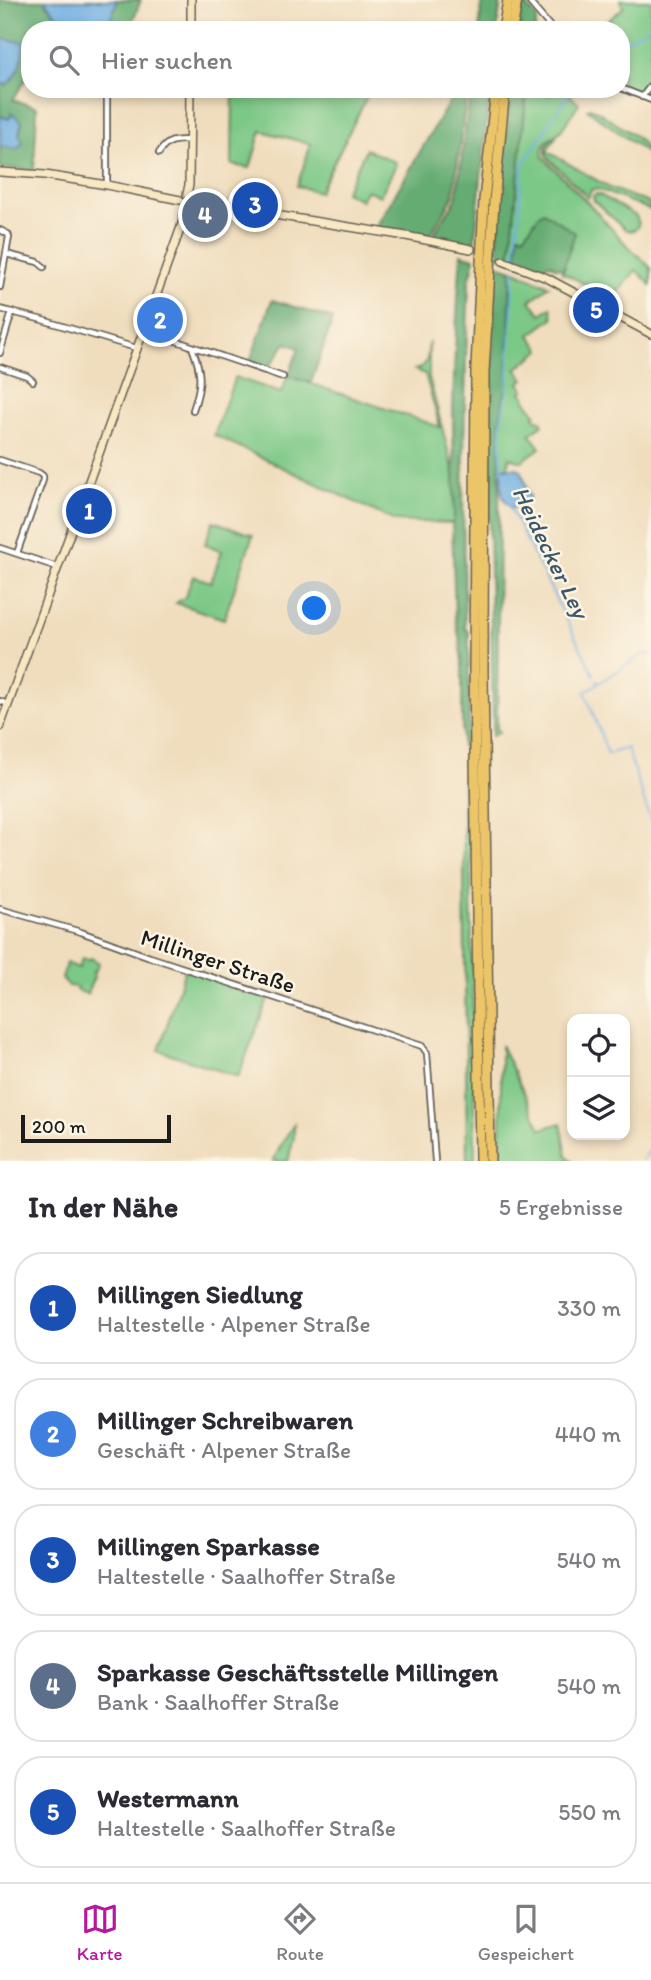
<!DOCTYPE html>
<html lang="de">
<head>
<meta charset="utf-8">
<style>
  body { margin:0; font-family:Itim,sans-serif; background:#f7f7f7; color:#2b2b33 }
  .controls { position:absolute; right:21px; bottom:21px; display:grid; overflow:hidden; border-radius:14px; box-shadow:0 4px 10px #0003 }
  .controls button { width:63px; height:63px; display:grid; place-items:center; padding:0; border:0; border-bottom:2px solid #e1e1e2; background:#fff; color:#2b2b33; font:35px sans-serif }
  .scale { position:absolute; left:21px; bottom:18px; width:150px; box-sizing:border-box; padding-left:7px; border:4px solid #1c1c1c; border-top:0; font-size:19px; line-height:24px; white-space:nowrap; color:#1c1c1c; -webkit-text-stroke:5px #fcf5e5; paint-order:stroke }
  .you { position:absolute; left:315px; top:609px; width:24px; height:24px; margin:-18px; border:5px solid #fff; border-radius:50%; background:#1a73e8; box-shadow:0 0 0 10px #1a73e833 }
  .badge { display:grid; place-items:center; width:46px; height:46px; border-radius:50%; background:#b5179e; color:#fff; font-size:23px; font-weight:700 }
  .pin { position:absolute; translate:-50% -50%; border:4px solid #fff; box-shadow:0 2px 7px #0006 }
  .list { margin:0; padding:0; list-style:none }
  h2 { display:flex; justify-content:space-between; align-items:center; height:91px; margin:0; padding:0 28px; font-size:30px }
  h2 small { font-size:23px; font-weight:400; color:#7c7c81 }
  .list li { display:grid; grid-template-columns:46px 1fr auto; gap:21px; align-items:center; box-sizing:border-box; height:112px; margin:0 14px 14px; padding:0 14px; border:2px solid #e1e1e2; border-radius:28px }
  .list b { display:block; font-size:26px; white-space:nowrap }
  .list p { margin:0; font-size:23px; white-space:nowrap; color:#7c7c81 }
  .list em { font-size:23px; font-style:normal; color:#7c7c81 }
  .icon { flex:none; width:38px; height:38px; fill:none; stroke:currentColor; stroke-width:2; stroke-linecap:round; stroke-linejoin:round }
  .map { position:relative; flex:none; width:651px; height:1161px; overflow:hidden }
  .search { position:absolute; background:#fff; box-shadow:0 4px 10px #0003; left:21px; right:21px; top:21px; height:77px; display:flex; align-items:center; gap:18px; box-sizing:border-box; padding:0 24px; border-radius:28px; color:#7c7c81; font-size:26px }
  .sheet { height:721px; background:#fff }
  nav { display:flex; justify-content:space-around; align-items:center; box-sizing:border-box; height:98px; border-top:2px solid #e1e1e2; background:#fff; font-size:19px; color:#7c7c81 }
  nav a { display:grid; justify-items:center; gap:4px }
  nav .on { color:#b5179e }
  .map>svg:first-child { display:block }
  .green { fill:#7cc886; stroke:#4c7251; stroke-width:2 }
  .forest { fill:#65ac73; stroke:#406448; stroke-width:2 }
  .water { fill:#6fafe2; stroke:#46667f; stroke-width:2 }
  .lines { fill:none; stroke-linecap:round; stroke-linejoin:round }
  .stream { stroke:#6fafe2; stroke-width:2 }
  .secondary-tunnel { stroke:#c6b69d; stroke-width:7; stroke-dasharray:7 3.5; stroke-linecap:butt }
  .street-casing { stroke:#666054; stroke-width:8 }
  .secondary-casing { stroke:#666054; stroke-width:10 }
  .highway-casing { stroke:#666054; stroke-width:12 }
  .street { stroke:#fff; stroke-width:4.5 }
  .secondary { stroke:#f8e8c3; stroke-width:7 }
  .highway { stroke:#edc569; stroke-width:9 }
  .labels { text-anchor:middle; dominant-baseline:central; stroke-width:5; stroke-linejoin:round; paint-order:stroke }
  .street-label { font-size:23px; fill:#1c1c1c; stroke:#fcf5e5 }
  .water-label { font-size:24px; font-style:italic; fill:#3d576b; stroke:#fcf5e5 }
</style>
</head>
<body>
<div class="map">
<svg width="651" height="1161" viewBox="0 0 651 1161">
  <rect width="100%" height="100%" fill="#fcf5e5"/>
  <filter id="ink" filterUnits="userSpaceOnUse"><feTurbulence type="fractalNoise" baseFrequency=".0143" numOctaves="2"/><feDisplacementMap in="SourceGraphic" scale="14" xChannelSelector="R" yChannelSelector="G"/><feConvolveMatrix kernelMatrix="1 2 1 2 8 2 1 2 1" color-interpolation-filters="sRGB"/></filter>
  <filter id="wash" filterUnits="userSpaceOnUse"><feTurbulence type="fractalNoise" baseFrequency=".00686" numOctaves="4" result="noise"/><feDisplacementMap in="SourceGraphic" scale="28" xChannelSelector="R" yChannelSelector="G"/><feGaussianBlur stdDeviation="1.57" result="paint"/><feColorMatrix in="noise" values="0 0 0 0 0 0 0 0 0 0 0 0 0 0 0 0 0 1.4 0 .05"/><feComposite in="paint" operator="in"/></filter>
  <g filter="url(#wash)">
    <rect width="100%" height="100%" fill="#f0ddbd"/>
    <!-- green -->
    <g class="green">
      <path d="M 620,0 L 651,0 L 651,87 L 644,94 L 621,85 L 621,30 L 596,30 L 623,8 Z"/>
      <path d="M 233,89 L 371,89 L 319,192 L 297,186 L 311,144 L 261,131 L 250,168 L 232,165 Z"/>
      <path d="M 527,89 L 552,89 L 549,95 L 560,91 L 560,89 L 574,89 L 570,96 L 579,103 C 573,112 568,121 562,129 C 553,140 540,138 543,157 L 589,204 L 622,240 L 651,268 L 651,285 L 636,270 L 615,297 L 610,297 L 562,272 L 565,267 L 540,214 L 524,236 L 519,235 L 516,261 L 510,259 Z"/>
      <path d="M 590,108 L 597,111 L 635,136 L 651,152 L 651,156 L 587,109 Z"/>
      <path d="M 556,137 L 547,151 L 610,188 L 651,204 L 651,210 L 598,189 L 591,190 L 588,198 L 547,157 C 544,148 547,141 556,137 Z"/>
      <path d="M 366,149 L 395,162 L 396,165 L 380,196 L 367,190 L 361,200 L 345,192 Z"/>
      <path d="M 596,194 L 600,195 L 636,216 L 639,223 L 637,228 L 632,231 L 626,230 L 594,201 L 593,196 Z"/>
      <path d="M 513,270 L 549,286 L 530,301 L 541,314 L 551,307 L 553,318 L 530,335 L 541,350 L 516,369 L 524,379 L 519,383 L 524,390 L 521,392 L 526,398 L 525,400 L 536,414 L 534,416 L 537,420 L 539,419 L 543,424 L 530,434 L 540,448 L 522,461 L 519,461 L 509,457 L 508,467 L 500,468 C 498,439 500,416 507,388 L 511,273 Z"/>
      <path d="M 429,341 L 429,377 L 455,477 L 454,520 L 452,523 L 395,521 L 214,435 L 235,377 L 281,393 L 288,376 L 440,427 L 425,374 L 415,370 C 430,366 427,355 429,341 Z"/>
      <path d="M 213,521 L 253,535 L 224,619 L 176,603 L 185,597 L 193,576 L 211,582 L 222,551 L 205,544 Z"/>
      <path d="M 469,754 L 475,1161 L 467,1161 L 463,758 Z"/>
      <path d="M 82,958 L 88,960 L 91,958 L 99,963 L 95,972 L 93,972 L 94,977 L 87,994 L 76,990 L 77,987 L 69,986 L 62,979 L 66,963 L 79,968 Z"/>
      <path d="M 185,969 L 269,996 L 238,1077 L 159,1050 Z"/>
      <path d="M 501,1045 L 541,1129 L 561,1123 L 567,1155 L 572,1161 L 501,1161 Z"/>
      <path d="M 294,1124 L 294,1137 L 288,1161 L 273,1161 L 282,1143 Z"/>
    </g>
    <!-- forest -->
    <g class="forest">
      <path d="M 0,0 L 44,0 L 48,6 L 111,19 L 117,0 L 141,0 L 129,30 L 30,30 L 30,72 L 13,100 L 37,107 L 34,170 L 0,168 L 0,146 L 16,149 L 22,122 L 12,113 L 9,119 L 0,116 L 0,83 L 6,85 L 2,39 L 0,57 Z"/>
      <path d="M 482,0 L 501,0 L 497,30 L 479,30 Z"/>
      <path d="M 522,1 L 537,17 L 535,30 L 519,30 Z"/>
      <path d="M 471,89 L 490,89 L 474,247 L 434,237 L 434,234 L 456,199 Z"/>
      <path d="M 511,89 L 527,89 L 510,259 L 496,255 Z"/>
      <path d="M 452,97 L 466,99 L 453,197 L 432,232 L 427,235 L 376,227 Z"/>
      <path d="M 544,212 L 575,233 L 562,272 L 561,268 L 554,267 L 552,264 L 535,267 L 516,261 L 519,234 L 524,236 L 540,214 Z"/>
      <path d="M 461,254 L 474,258 L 473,268 L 469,280 L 466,357 L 463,501 L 465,628 L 469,632 L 469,747 L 465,750 L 462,746 L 462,665 L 460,641 L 455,618 L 452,523 L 454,520 C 455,484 453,448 453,411 C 454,359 457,307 461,254 Z"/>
      <path d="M 495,264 L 513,270 L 511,273 L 507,388 L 503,400 L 500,424 L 497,727 L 499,732 L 492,736 L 493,724 L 489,521 Z"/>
      <path d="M 272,300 L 333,319 L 311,383 L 288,376 L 299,348 L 286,343 L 267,370 L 249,364 Z"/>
    </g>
    <!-- water -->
    <g class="water">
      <path d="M 44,0 L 117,0 L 111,19 L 104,25 L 94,26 L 57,16 Z"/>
      <path d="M 2,39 L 24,42 C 23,56 19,76 6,85 L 0,83 Z"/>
      <path d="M 12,113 L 22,122 L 19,133 L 23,143 L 16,149 L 0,146 L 0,116 L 9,119 Z"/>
      <path d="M 502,468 L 517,468 L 521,470 L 530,497 L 522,505 L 513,508 C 498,498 501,484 502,468 Z"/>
    </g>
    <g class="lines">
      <!-- stream -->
      <g class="stream">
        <path d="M 621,43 L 651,26"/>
        <path d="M 515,260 L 523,164 L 572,89"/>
        <path d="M 502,471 C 500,444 499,417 507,392 L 514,270"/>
        <path d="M 509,505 L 594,675"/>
        <path d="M 597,681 L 599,683 L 585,692 L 608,754 L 627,748 L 651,822"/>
        <path d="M 599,683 L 644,654 L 651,654"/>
        <path d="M 642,1161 L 651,1148"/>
      </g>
    </g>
  </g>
  <g filter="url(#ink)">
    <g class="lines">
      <!-- secondary-tunnel -->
      <path class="secondary-tunnel" d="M 471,249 L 503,261"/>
      <defs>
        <g id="street">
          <path d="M 530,3 L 553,30"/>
          <path d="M 621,88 L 651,100"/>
          <path d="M 107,89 L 107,184"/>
          <path d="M 164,89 L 190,92"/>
          <path d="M 642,97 L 651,85"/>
          <path d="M 159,153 C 167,140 175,140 189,140"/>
          <path d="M 0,230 L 8,234 L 9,237 L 0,287"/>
          <path d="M 6,254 L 38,262 L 44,267"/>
          <path d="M 0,309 L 39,319 L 136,348"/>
          <path d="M 144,330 L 283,377"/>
          <path d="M 192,347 C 202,373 202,384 193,410"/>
          <path d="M 0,353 L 12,312"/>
          <path d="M 0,367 L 27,376 L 33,381"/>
          <path d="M 0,460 L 39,473 L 43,476 L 43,480 L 17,553"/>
          <path d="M 0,548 L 57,567"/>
          <path d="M 0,701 L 8,704"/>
          <path d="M 0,909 L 81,932 L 150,957 L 422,1046 L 427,1053 L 435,1161"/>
        </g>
        <g id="secondary">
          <path d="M 191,30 L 191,0"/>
          <path d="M 0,172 L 45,175 L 107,185 L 180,200"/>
          <path d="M 187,194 L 189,185 L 190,89"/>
          <path d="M 194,202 L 406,236 L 471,249"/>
          <path d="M 503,261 L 547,278 L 651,334"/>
          <path d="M 0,727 L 181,227 L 186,208"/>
        </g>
        <g id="highway">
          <path d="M 503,30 L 508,0"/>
          <path d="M 512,30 L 517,0"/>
          <path d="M 480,1161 L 474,668 L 476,367 L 484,200 L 496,89"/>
          <path d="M 490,1161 L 483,670 L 484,371 L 494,201 L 505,89"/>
        </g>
      </defs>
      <!-- street casing -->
      <use href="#street" class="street-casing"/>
      <!-- secondary casing -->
      <use href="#secondary" class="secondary-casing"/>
      <!-- highway casing -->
      <use href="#highway" class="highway-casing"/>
      <!-- street -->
      <use href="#street" class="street"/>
      <!-- secondary -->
      <use href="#secondary" class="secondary"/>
      <!-- highway -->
      <use href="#highway" class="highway"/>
    </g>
  </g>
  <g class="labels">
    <!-- street labels -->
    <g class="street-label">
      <text transform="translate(218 961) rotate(18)">Millinger Straße</text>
    </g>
    <!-- water labels -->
    <g class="water-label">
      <text transform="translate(551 552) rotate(64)">Heidecker Ley</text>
    </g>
  </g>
</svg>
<div class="controls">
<button><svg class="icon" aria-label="locate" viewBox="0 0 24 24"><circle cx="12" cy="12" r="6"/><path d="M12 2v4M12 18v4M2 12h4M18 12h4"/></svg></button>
<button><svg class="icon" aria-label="layers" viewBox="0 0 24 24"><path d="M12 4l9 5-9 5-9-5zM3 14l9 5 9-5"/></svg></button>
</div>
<div class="scale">200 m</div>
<div class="you"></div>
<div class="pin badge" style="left:89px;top:511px;background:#1a4fb4">1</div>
<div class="pin badge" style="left:160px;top:320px;background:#3f7fe0">2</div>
<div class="pin badge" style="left:255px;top:205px;background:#1a4fb4">3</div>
<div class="pin badge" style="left:205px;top:215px;background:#5c6f8a">4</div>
<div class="pin badge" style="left:596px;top:310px;background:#1a4fb4">5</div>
<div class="search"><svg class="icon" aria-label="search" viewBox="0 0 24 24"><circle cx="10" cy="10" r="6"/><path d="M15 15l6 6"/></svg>Hier suchen</div>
</div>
<section class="sheet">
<h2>In der Nähe<small>5 Ergebnisse</small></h2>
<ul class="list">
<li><span class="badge" style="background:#1a4fb4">1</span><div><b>Millingen Siedlung</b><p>Haltestelle · Alpener Straße</p></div><em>330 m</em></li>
<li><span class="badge" style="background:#3f7fe0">2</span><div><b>Millinger Schreibwaren</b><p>Geschäft · Alpener Straße</p></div><em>440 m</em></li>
<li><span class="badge" style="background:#1a4fb4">3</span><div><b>Millingen Sparkasse</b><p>Haltestelle · Saalhoffer Straße</p></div><em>540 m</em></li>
<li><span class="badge" style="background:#5c6f8a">4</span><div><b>Sparkasse Geschäftsstelle Millingen</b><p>Bank · Saalhoffer Straße</p></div><em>540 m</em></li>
<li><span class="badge" style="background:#1a4fb4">5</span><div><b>Westermann</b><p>Haltestelle · Saalhoffer Straße</p></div><em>550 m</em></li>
</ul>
</section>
<nav>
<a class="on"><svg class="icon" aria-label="map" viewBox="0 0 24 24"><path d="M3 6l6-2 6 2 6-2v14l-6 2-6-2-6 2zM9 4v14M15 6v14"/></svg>Karte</a>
<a><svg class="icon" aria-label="directions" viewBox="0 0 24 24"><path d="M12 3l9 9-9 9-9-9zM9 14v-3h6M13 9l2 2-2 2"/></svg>Route</a>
<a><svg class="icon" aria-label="saved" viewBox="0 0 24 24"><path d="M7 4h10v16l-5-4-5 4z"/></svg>Gespeichert</a>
</nav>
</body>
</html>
